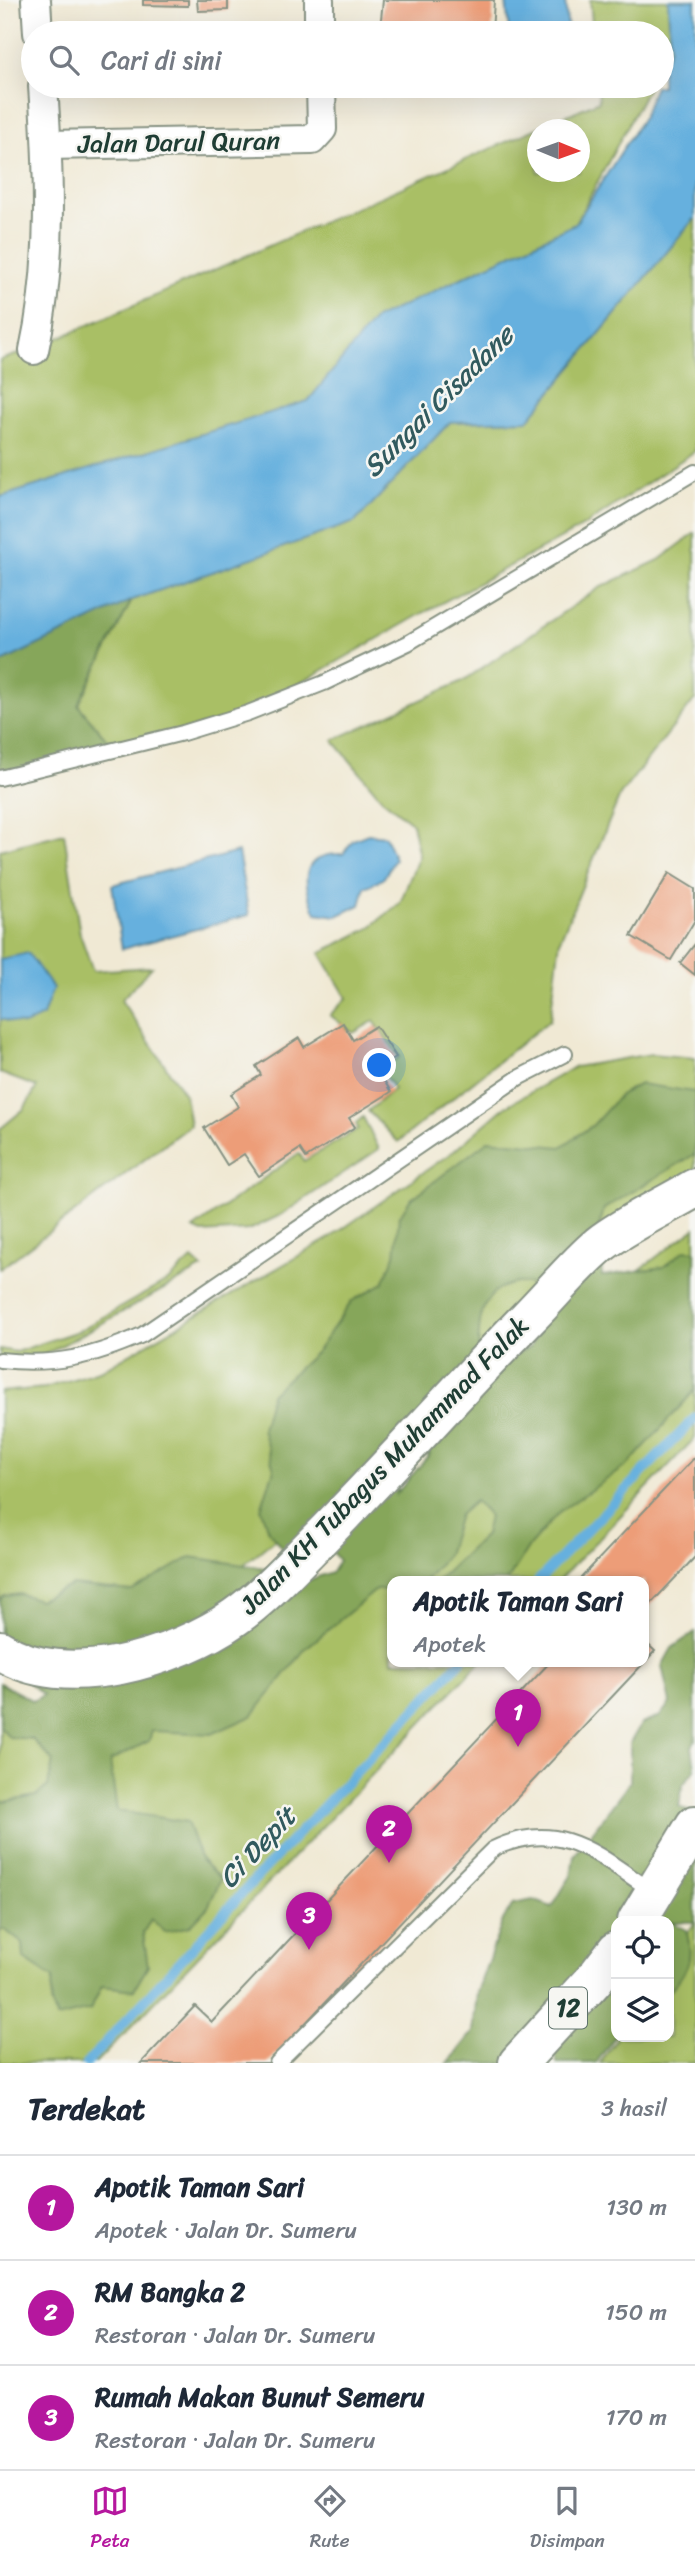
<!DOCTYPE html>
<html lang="id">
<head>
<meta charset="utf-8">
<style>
  body { margin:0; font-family:Sriracha,sans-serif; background:#f2f2f3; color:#1f2937 }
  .controls { position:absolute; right:21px; bottom:21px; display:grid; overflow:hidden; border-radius:14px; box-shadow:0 7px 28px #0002 }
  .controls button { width:63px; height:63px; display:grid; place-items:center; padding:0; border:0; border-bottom:2px solid #e0e1e3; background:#fff; color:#1f2937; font:35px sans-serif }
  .compass { position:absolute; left:527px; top:119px; width:63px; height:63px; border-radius:50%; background:#fff; box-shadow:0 7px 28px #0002; rotate:91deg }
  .you { position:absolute; left:380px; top:1066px; width:24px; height:24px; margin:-18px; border:5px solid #fff; border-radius:50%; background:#1a73e8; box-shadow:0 0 0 10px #1a73e833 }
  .badge { display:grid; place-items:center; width:46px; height:46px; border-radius:50%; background:#b5179e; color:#fff; font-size:23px; font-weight:700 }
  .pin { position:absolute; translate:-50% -58px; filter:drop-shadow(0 2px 4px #0008) }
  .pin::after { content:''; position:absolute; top:37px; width:24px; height:21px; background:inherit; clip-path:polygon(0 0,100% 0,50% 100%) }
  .popup { position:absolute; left:387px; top:1576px; width:262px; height:91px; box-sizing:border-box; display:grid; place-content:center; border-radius:14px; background:#fff; filter:drop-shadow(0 2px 5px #0005); font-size:23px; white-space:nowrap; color:#747a83 }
  .popup b { font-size:26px; color:#1f2937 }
  .popup::after { content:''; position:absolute; left:50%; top:100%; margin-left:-14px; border:14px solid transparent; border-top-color:#fff }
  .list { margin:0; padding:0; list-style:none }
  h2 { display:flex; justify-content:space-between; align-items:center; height:91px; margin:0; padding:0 28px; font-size:30px }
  h2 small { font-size:23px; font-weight:400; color:#747a83 }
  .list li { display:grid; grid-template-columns:46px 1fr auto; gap:21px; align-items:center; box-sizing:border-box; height:105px; padding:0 28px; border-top:2px solid #e0e1e3 }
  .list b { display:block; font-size:26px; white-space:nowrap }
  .list p { margin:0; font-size:23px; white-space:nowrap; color:#747a83 }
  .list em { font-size:23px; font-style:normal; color:#747a83 }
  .icon { flex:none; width:38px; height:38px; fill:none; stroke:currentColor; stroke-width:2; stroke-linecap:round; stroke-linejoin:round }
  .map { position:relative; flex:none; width:695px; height:2063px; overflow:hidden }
  .search { position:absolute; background:#fff; box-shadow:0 7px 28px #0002; left:21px; right:21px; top:21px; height:77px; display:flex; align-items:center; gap:18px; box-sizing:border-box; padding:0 24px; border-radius:38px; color:#747a83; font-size:26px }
  .sheet { height:406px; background:#fff }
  nav { display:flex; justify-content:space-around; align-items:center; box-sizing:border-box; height:98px; border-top:2px solid #e0e1e3; background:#fff; font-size:19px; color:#747a83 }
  nav a { display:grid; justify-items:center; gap:4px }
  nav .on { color:#b5179e }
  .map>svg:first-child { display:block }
  .green { fill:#a9bf65; stroke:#647e4c; stroke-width:2; fill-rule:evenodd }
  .forest { fill:#86a65a; stroke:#527247; stroke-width:2; fill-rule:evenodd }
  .water { fill:#66b0de; stroke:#427689; stroke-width:2 }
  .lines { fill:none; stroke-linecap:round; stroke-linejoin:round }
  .stream { stroke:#66b0de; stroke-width:10 }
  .building { fill:#ed9d78 }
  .lane-casing { stroke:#889384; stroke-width:18 }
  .street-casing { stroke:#889384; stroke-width:32 }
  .secondary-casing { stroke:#889384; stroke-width:42 }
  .primary-casing { stroke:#889384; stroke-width:42 }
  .lane { stroke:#fff; stroke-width:14 }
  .street { stroke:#fff; stroke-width:28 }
  .secondary { stroke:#fff; stroke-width:38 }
  .primary { stroke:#fff; stroke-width:38 }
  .labels { text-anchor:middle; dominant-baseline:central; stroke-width:5; stroke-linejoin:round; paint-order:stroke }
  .shield { fill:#f6f6f2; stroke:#60746d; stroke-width:2 }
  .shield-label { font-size:24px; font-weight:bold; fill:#1f3d34 }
  .street-label { font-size:26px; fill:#1f3d34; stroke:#f6f6f2 }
  .water-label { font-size:28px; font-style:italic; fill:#315a5e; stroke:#f6f6f2 }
</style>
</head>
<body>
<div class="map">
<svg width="695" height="2063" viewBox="0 0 695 2063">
  <rect width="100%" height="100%" fill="#f6f6f2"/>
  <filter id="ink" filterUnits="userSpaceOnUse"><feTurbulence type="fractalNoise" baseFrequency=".0143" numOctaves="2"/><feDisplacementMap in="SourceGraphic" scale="14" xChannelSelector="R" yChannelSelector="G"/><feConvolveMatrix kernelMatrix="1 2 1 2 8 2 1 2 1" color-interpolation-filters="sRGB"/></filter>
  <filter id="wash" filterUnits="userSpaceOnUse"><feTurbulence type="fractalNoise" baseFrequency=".00686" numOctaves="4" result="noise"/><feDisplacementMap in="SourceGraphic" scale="28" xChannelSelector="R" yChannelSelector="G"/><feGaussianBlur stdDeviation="1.57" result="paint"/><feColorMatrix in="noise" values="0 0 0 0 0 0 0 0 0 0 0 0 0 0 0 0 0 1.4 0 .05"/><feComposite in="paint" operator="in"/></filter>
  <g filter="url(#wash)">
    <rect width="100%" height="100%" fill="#f0e9d4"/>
    <!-- green -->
    <g class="green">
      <path d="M 590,0 L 668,0 L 670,47 L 662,62 L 662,33 L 593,33 Z"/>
      <path d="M 598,86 L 649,86 L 575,224 L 375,319 L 308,401 L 0,497 L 0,360 L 34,349 L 599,101 ZM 538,130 L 580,130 L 580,172 L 538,172 Z"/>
      <path d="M 695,218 L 695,451 L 584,526 L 421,614 L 248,713 L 115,749 L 78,706 L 132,600 L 355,522 L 450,422 L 528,420 Z"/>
      <path d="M 695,533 L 695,699 L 620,795 L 560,940 L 550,1020 L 398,1142 L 368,1111 L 394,1089 L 381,1071 L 399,1057 L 374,1021 L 353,1033 L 330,1015 L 347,998 L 320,953 L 368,929 L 400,903 L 419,856 L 412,823 L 382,799 L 333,740 L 463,681 L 599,588 L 659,560 Z"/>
      <path d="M 64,833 L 80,934 L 93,971 L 152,967 L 121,1000 L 185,1095 L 190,1125 L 0,1269 L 0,1129 L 24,1109 L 37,1087 L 0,1073 L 0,850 Z"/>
      <path d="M 651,1054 L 695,1058 L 695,1183 L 374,1458 L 138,1651 L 0,1642 L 0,1392 L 45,1388 L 102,1370 L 331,1237 L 454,1151 L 506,1106 L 575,1067 Z"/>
      <path d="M 363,1117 L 379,1149 L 281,1215 L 249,1230 L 202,1233 L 193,1229 L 299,1153 L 304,1161 L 358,1129 L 356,1123 Z"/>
      <path d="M 695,1228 L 695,1438 L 558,1581 L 392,1581 L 392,1661 L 481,1661 L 96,2063 L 0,2063 L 0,1701 L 31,1716 L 332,1572 L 638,1271 Z"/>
      <path d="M 192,1259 L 202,1268 L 30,1363 L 0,1362 L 0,1349 L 16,1352 L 78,1331 L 169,1280 Z"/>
      <path d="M 695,1922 L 695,2063 L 600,2063 L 618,2037 L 669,2037 L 669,1961 Z"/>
    </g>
    <!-- forest -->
    <g class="forest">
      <path d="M 132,600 L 78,705 L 115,749 L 0,778 L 0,663 Z"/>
      <path d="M 640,1084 L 695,1092 L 695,1154 L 604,1209 L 593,1249 L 544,1286 C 534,1285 521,1281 512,1284 C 473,1292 478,1341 479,1372 L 530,1347 L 547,1311 L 600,1245 L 602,1276 L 663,1267 L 685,1250 L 695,1251 L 695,1390 L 629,1464 L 559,1512 L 530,1545 L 507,1581 L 437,1581 L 485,1535 L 489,1516 L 475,1501 L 459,1515 L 447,1555 L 425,1581 L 392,1581 L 392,1589 L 376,1590 L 306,1648 L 252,1716 L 212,1734 L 152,1731 L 149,1741 L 110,1761 L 117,1811 L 187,1822 L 201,1860 L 221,1879 L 208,1907 L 190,1926 L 165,1932 L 151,1919 L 143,1933 L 148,1966 L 134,1990 L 102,1986 L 90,2010 L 57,2018 L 51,2004 L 53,1978 L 24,1959 L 23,1944 L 4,1929 L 0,1931 L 0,1800 L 4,1802 L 36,1796 L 48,1786 L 53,1761 L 32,1739 L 9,1737 L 0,1726 L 0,1683 L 33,1701 L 43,1695 L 0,1658 L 0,1601 L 4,1596 L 21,1594 L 39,1600 L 72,1585 L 132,1591 L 191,1557 L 264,1568 L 297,1584 L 332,1572 L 339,1561 L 320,1535 L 291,1561 L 267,1528 L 261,1509 L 274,1469 L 262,1429 L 271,1394 L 317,1351 L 352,1301 L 383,1283 L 395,1255 L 399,1217 L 410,1200 L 489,1140 L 561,1147 L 593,1125 L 621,1094 ZM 429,1453 L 430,1454 L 396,1494 C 400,1469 406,1462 429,1453 Z"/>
      <path d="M 695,1632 L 695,1739 L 692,1747 L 695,1769 L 683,1785 L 679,1806 L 695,1815 L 695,1922 L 672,1922 L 686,1930 C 695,1961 687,1969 669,1993 L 669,1921 L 616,1921 L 616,2035 L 596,2063 L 557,2063 L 552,2044 L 504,2063 L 448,2063 L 473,2032 L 477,1992 L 503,1920 L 513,1904 L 533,1900 L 552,1907 L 571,1875 L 574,1856 L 630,1782 L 630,1743 L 641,1724 L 659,1717 L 670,1703 L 662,1666 L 672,1648 Z"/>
    </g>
    <!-- water -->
    <g class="water">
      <path d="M 506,0 L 565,0 L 568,33 L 509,33 Z"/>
      <path d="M 668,0 L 695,0 L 695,218 L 528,420 L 450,422 L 355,522 L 132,600 L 0,663 L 0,497 L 308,401 L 375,319 L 575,224 L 642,119 L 655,86 L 662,86 L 662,68 L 670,47 Z"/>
      <path d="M 368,834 L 385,836 L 395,859 L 383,879 L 365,887 L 360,905 L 337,916 L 316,913 C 301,881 300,853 343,854 L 353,840 Z"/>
      <path d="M 238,852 L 249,915 L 122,949 L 112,885 Z"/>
      <path d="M 28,953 L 53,988 L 43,1016 L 24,1025 L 0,1019 L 0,959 Z"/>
    </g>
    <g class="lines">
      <!-- stream -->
      <g class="stream">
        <path d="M 538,1581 L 695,1418"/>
        <path d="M 87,2063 L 258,1876 L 461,1661"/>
      </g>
    </g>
    <g id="blocks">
      <!-- building -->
      <g class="building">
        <path d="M 143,0 L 188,0 L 188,6 L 143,5 Z"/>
        <path d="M 197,0 L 228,0 L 228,10 L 198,11 Z"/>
        <path d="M 383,0 L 494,0 L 492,33 L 409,33 L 409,31 L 380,29 Z"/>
        <path d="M 669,873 L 695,889 L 695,920 L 671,960 L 631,936 Z"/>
        <path d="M 695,944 L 695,975 L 680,963 Z"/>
        <path d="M 343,1023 L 353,1040 L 376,1026 L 396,1057 L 377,1069 L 391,1092 L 349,1118 L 355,1127 L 306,1158 L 300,1149 L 259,1176 L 244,1154 L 227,1165 L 204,1128 L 238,1107 L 231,1094 L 261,1075 L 256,1066 L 299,1038 L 304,1047 Z"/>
        <path d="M 695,1457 L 695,1557 L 644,1611 L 644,1581 L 578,1581 Z"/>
        <path d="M 644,1641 L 655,1651 L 268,2063 L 141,2063 L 195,2006 L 212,2022 L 551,1661 L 644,1661 Z"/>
      </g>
    </g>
  </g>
  <g filter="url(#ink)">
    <use href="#blocks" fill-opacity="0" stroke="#889384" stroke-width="2"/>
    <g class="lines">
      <defs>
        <g id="lane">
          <path d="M 0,778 L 183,733 L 248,713 L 324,683 L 408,643 L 695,472"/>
          <path d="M 0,1360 C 55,1366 92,1357 142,1335 L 518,1078 L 565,1054"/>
          <path d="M 277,2063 L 493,1849 C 560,1817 598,1855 652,1891"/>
        </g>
        <g id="street">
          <path d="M 36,0 L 38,33"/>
          <path d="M 319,0 L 319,33"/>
          <path d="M 47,145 L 312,140 L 322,129 L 321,86"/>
          <path d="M 34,350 C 53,264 49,172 43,86"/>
        </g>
        <path id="secondary" d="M 0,1650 C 64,1693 177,1658 235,1617 C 265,1596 291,1567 317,1541 C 389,1468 457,1391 529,1317 C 552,1294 574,1266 599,1245 C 624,1225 667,1205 695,1188"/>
        <g id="primary">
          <path d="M 637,1921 L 695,1825"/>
          <path d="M 518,2063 L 593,1981 L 616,1951"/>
        </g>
      </defs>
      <!-- lane casing -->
      <use href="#lane" class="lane-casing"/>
      <!-- street casing -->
      <use href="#street" class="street-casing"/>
      <!-- secondary casing -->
      <use href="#secondary" class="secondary-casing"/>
      <!-- primary casing -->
      <use href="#primary" class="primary-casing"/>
      <!-- lane -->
      <use href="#lane" class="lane"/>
      <!-- street -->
      <use href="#street" class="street"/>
      <!-- secondary -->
      <use href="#secondary" class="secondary"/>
      <!-- primary -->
      <use href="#primary" class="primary"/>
    </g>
  </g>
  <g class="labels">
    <!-- shield labels -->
    <rect class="shield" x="549" y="1987.5" width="38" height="41" rx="5"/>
    <g class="shield-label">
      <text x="568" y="2008">12</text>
    </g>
    <!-- street labels -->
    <g class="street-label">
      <text transform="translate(179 142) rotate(-1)">Jalan Darul Quran</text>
      <text transform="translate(384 1465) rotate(-46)">Jalan KH Tubagus Muhammad Falak</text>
    </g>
    <!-- water labels -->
    <g class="water-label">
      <text transform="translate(438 401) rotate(-45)">Sungai Cisadane</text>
      <text transform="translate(257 1847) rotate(-47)">Ci Depit</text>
    </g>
  </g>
</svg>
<div class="controls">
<button><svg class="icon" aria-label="locate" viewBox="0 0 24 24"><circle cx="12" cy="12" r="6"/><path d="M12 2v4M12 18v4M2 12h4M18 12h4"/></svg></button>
<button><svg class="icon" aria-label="layers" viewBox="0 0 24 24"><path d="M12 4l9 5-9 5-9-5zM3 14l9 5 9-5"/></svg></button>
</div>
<svg class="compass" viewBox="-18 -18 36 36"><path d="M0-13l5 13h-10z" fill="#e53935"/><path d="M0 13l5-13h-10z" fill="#747a83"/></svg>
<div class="you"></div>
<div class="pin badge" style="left:518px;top:1747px">1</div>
<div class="popup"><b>Apotik Taman Sari</b>Apotek</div>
<div class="pin badge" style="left:389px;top:1863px">2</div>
<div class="pin badge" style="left:309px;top:1950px">3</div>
<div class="search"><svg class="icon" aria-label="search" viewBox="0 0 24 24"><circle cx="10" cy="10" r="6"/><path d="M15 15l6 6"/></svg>Cari di sini</div>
</div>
<section class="sheet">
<h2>Terdekat<small>3 hasil</small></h2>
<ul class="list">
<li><span class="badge">1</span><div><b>Apotik Taman Sari</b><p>Apotek · Jalan Dr. Sumeru</p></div><em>130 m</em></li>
<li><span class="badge">2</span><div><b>RM Bangka 2</b><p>Restoran · Jalan Dr. Sumeru</p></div><em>150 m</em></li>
<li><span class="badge">3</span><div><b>Rumah Makan Bunut Semeru</b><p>Restoran · Jalan Dr. Sumeru</p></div><em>170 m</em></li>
</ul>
</section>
<nav>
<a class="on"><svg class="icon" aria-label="map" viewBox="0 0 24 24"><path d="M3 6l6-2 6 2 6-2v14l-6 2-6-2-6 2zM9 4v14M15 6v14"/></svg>Peta</a>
<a><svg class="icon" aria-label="directions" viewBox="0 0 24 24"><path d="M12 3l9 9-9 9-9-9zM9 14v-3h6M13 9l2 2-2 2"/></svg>Rute</a>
<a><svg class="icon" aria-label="saved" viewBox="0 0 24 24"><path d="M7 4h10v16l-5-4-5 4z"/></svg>Disimpan</a>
</nav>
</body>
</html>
